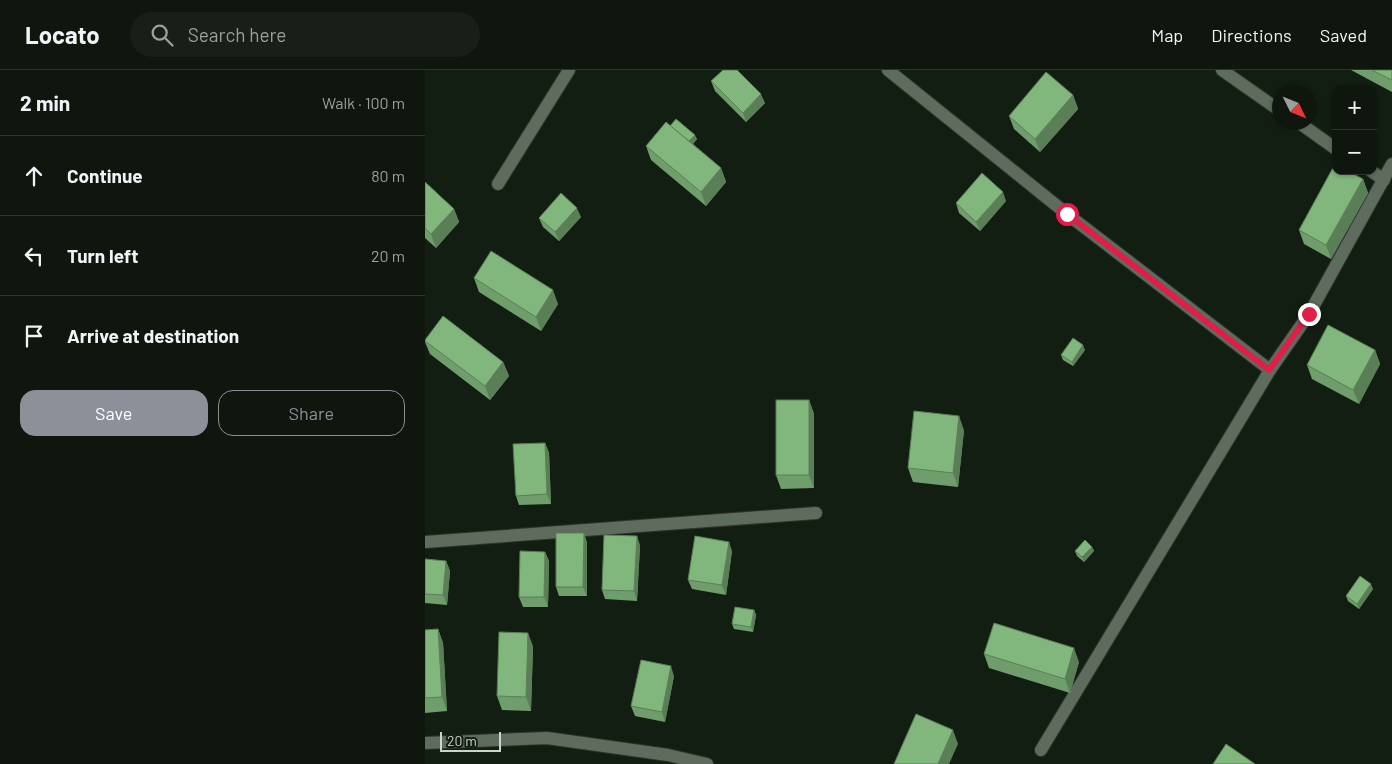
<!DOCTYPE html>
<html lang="en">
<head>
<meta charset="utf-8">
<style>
  body { margin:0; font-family:Barlow,sans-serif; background:#171f17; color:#f1f3f6 }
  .controls { position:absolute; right:15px; top:15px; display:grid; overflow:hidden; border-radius:10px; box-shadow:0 1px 4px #0004 }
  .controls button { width:45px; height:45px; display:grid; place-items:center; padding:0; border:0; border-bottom:1px solid #2e352e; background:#0e160e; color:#f1f3f6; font:25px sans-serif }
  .compass { position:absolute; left:847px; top:15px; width:45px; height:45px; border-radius:50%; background:#0e160e; box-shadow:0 1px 4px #0004; rotate:133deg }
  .scale { position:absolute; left:15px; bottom:12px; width:61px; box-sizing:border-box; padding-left:5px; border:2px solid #cdd4cc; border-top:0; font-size:14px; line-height:18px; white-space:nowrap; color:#cdd4cc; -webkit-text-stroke:4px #131e12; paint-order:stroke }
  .stop { position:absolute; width:15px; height:15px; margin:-11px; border:4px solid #e11d48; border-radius:50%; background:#fff }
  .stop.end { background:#e11d48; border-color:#fff; box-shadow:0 1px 5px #0008 }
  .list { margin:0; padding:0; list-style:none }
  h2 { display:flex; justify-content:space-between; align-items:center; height:65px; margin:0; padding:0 20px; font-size:21px }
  h2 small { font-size:16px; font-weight:400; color:#9b9f9e }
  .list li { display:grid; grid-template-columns:32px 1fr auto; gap:15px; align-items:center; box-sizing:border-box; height:80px; padding:0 20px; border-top:1px solid #2e352e }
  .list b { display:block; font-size:19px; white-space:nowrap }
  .list em { font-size:16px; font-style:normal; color:#9b9f9e }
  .actions { display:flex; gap:10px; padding:15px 20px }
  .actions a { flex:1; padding:11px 0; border:1px solid #8c9099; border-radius:15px; text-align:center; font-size:18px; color:#8c9099 }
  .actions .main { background:#8c9099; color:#fff }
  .icon { flex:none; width:28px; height:28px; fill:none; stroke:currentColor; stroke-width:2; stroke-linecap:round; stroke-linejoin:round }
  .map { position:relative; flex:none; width:967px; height:694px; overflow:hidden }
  header { display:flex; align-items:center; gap:30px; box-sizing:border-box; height:70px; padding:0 25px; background:#0e160e; border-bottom:1px solid #2e352e }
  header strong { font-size:24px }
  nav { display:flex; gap:28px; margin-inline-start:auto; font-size:18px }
  .search { width:350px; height:45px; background:#171f17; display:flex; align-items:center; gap:12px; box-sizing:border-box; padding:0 18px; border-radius:28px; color:#9b9f9e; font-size:19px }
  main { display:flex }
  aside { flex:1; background:#0e160e }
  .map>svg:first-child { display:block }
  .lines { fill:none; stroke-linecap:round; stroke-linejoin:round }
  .street-casing { stroke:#2f352e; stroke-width:14 }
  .street { stroke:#5e6c5d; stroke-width:12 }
  .wall { fill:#6f9d6b }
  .shaded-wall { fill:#5a7f57 }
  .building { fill:#81b67c; stroke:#5a7f57 }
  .route { stroke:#e11d48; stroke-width:6 }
</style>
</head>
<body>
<header>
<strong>Locato</strong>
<div class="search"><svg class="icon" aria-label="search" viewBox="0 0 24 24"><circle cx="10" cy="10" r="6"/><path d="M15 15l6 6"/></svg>Search here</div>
<nav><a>Map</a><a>Directions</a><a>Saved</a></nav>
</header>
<main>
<aside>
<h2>2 min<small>Walk · 100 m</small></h2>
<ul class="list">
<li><svg class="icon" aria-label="ahead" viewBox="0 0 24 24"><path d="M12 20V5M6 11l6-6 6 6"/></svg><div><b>Continue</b></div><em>80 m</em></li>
<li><svg class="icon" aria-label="left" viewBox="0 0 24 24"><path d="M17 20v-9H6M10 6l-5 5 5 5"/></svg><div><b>Turn left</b></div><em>20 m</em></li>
<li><svg class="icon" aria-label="arrive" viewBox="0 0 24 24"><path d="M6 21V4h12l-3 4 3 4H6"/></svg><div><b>Arrive at destination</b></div></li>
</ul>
<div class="actions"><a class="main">Save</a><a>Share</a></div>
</aside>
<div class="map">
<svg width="967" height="694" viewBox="0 0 967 694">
  <rect width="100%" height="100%" fill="#131e12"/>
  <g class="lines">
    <defs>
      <g id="street">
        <path d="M 463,0 L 642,144 L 845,300"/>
        <path d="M 797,0 L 854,40"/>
        <path d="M 873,52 L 911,79"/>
        <path d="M 946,101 L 959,110"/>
        <path d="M 73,114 L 144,0"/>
        <path d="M 0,472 L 391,443"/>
        <path d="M 0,673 L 122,668 L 243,685 L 282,694"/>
        <path d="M 616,680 L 845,300 L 884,244 L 967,94"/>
      </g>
    </defs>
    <!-- street casing -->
    <use href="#street" class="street-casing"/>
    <!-- street -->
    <use href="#street" class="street"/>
  </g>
  <!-- wall -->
  <g class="wall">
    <path d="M 926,0 L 967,0 L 967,22 Z"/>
    <path d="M 286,11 L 340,33 L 321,52 L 290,21 Z"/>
    <path d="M 648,25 L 653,39 L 615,82 L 589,59 L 584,46 Z"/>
    <path d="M 245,56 L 272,69 L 268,74 L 296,98 L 301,112 L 281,136 L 226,90 L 221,76 Z"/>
    <path d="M 938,109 L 943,123 L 906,189 L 879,174 L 874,160 Z"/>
    <path d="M 0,112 L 29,139 L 34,152 L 11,178 L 0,168 Z"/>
    <path d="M 581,131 L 555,161 L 534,143 L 531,133 Z"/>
    <path d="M 156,147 L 134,171 L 118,157 L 114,148 Z"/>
    <path d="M 49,208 L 133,234 L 116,261 L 54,222 Z"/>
    <path d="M 0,270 L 78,292 L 84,306 L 65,330 L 5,284 L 0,272 Z"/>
    <path d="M 660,280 L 648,296 L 638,290 L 636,285 Z"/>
    <path d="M 950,280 L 955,294 L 934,334 L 887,309 L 882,295 Z"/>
    <path d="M 384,330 L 389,344 L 389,418 L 356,419 L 351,405 Z"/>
    <path d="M 539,360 L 533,417 L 488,412 L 483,398 Z"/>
    <path d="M 120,373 L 124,383 L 126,434 L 94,435 L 91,426 Z"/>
    <path d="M 159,463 L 162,473 L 162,526 L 134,526 L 131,517 Z"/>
    <path d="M 212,466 L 215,476 L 212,531 L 180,529 L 177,520 Z"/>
    <path d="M 667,477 L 669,481 L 659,492 L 652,486 L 650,481 Z"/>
    <path d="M 307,481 L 301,525 L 267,519 L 263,510 Z"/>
    <path d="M 120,482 L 124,491 L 123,537 L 98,537 L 94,527 Z"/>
    <path d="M 0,489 L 21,491 L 25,501 L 22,535 L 0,533 Z"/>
    <path d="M 948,519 L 934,539 L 923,531 L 921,526 Z"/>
    <path d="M 329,540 L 331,545 L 328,562 L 309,559 L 307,554 Z"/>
    <path d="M 13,559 L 18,573 L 22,641 L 0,643 L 0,560 Z"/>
    <path d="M 108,576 L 106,641 L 77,640 L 72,626 Z"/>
    <path d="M 559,584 L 654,592 L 645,623 L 564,598 Z"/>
    <path d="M 249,606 L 240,652 L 210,646 L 206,636 Z"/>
  </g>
  <!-- shaded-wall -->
  <g class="shaded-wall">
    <path d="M 336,24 L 340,33 L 321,52 L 318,43 Z"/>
    <path d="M 648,25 L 653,39 L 615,82 L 610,69 Z"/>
    <path d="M 270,65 L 272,69 L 265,77 L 263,72 Z"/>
    <path d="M 296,98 L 301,112 L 281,136 L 276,122 Z"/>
    <path d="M 938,109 L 943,123 L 906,189 L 901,175 Z"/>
    <path d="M 578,122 L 581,131 L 555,161 L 551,152 Z"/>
    <path d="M 152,138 L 156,147 L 134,171 L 130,162 Z"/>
    <path d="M 29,139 L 34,152 L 11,178 L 6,164 Z"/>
    <path d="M 128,220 L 133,234 L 116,261 L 111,247 Z"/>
    <path d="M 658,275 L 660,280 L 648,296 L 647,292 Z"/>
    <path d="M 950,280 L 955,294 L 934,334 L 928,320 Z"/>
    <path d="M 78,292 L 84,306 L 65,330 L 60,316 Z"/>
    <path d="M 384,330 L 389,344 L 389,418 L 384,405 Z"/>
    <path d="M 534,346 L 539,360 L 533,417 L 528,403 Z"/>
    <path d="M 120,373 L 124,383 L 126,434 L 122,424 Z"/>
    <path d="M 159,463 L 162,473 L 162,526 L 158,517 Z"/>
    <path d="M 212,466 L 215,476 L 212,531 L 209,521 Z"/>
    <path d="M 304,472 L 307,481 L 301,525 L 297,515 Z"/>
    <path d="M 667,477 L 669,481 L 659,492 L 657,487 Z"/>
    <path d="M 120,482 L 124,491 L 123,537 L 119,527 Z"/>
    <path d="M 21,491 L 25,501 L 22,535 L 18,525 Z"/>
    <path d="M 946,514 L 948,519 L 934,539 L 932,534 Z"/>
    <path d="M 329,540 L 331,545 L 328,562 L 326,557 Z"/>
    <path d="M 13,559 L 18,573 L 22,641 L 17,627 Z"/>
    <path d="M 103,563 L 108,576 L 106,641 L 101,627 Z"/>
    <path d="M 649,578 L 654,592 L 645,623 L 640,609 Z"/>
    <path d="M 246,596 L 249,606 L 240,652 L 237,642 Z"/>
    <path d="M 528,660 L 533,674 L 524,694 L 513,694 Z"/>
  </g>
  <!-- building -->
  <g class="building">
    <path d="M 298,0 L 312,0 L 336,24 L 318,43 L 286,11 Z"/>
    <path d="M 947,0 L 967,0 L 967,10 Z"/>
    <path d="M 621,2 L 648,25 L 610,69 L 584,46 Z"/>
    <path d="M 251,49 L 270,65 L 264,71 L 245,56 Z"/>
    <path d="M 241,52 L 296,98 L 276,122 L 221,76 Z"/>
    <path d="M 910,94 L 911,95 L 911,101 L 923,101 L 938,109 L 901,175 L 874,160 Z"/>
    <path d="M 557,103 L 578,122 L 551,152 L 531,133 Z"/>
    <path d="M 0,112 L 29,139 L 6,164 L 0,158 Z"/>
    <path d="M 136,123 L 152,138 L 130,162 L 114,148 Z"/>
    <path d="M 66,181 L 128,220 L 111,247 L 49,208 Z"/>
    <path d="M 18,246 L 78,292 L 60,316 L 0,271 L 0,270 Z"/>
    <path d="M 903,255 L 950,280 L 928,320 L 882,295 Z"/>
    <path d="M 648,268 L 658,275 L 647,292 L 636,285 Z"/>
    <rect x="351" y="330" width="33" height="75"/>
    <path d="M 489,341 L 534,346 L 528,403 L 483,398 Z"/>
    <path d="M 120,373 L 122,424 L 91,426 L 88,374 Z"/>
    <path d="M 131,463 L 159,463 L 158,517 L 131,517 Z"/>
    <path d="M 179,465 L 212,466 L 209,521 L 177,520 Z"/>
    <path d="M 270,466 L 304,472 L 297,515 L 263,510 Z"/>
    <path d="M 660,470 L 667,477 L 657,487 L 650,481 Z"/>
    <path d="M 95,481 L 120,482 L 119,527 L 94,527 Z"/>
    <path d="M 0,489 L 21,491 L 18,525 L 0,524 Z"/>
    <path d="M 935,506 L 946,514 L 932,534 L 921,526 Z"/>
    <path d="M 310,537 L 329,540 L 326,557 L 307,554 Z"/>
    <path d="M 569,553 L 649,578 L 640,609 L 559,584 Z"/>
    <path d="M 13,559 L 17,627 L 0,628 L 0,560 Z"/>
    <path d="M 74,562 L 103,563 L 101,627 L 72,626 Z"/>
    <path d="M 216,590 L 246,596 L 237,642 L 206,636 Z"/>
    <path d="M 491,644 L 528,660 L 513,694 L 469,694 Z"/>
    <path d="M 801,674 L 830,694 L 788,694 Z"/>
  </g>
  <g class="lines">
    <!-- route -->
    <path class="route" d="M 642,144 L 844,300 L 884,244"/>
  </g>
</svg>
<div class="controls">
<button>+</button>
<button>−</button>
</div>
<svg class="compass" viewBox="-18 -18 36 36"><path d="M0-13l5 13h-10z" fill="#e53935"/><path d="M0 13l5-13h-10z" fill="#9b9f9e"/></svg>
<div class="scale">20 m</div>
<div class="stop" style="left:642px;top:144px"></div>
<div class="stop end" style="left:884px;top:244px"></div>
</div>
</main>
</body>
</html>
